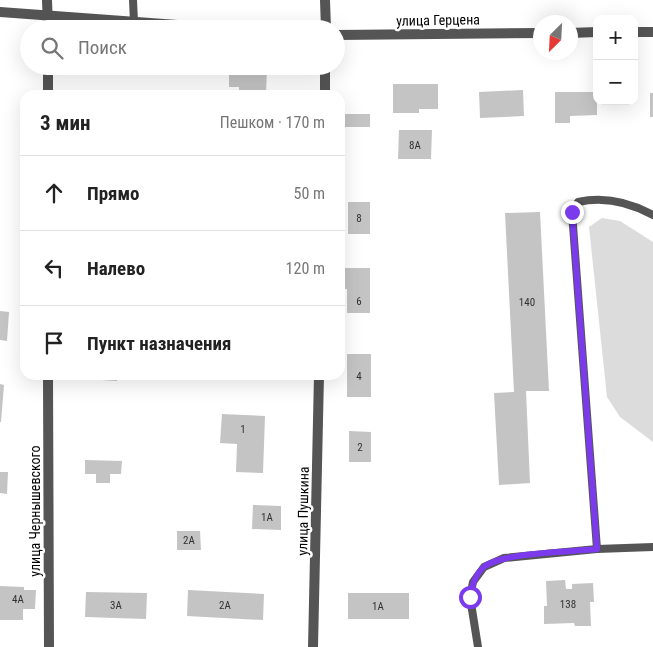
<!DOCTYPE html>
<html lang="ru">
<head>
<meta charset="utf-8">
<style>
  body { margin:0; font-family:"Roboto Condensed",sans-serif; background:#f2f2f2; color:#222 }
  .controls { position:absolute; right:15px; top:15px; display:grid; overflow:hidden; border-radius:10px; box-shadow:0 5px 20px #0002 }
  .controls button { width:45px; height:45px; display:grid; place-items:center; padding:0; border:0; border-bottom:1px solid #e0e0e0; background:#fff; color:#222; font:25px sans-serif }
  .compass { position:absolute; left:533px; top:15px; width:45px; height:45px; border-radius:50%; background:#fff; box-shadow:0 5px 20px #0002; rotate:204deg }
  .stop { position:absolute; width:15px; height:15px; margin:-11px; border:4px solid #7c3aed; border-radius:50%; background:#fff }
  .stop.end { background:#7c3aed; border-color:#fff; box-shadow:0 1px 5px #0008 }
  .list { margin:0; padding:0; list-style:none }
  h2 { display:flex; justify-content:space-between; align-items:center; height:65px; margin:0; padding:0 20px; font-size:21px }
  h2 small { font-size:16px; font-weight:400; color:#767676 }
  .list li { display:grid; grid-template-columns:32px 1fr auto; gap:15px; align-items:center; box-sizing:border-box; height:75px; padding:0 20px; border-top:1px solid #e0e0e0 }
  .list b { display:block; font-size:19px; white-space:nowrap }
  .list em { font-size:16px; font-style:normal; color:#767676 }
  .icon { flex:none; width:28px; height:28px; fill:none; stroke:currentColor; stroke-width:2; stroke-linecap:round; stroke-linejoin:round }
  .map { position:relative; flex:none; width:653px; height:647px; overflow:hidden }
  .search { position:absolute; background:#fff; box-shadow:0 5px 20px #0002; left:20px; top:20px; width:325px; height:55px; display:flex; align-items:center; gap:12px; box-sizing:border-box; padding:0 18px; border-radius:28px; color:#767676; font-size:19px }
  .panel { position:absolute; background:#fff; box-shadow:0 5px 20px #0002; left:20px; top:90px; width:325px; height:290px; border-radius:15px }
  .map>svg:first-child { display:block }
  .green { fill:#dcdcdc }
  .building { fill:#c4c4c4 }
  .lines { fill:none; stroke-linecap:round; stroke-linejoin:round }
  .service { stroke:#555; stroke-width:8 }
  .minor { stroke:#555; stroke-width:10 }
  .route { stroke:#7c3aed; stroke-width:6 }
  .labels { text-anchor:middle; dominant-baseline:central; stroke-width:5; stroke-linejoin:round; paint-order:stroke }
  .number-label { font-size:11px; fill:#313131 }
  .street-label { font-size:14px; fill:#000; stroke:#fff }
</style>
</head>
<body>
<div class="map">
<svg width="653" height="647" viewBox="0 0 653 647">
  <rect width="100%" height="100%" fill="#fff"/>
  <!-- green -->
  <path class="green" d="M 602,218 L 620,221 L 653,242 L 653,442 L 620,417 L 607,397 L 589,227 Z"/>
  <!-- building -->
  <g class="building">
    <path d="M 229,66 L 267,66 L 266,95 L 239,95 L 239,87 L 229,87 Z"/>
    <path d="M 393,84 L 438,84 L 438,109 L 419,109 L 419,113 L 393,113 Z"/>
    <path d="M 523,90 L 524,116 L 480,118 L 479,92 Z"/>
    <path d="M 555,92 L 597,92 L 597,115 L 570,116 L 570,123 L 555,123 Z"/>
    <rect x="650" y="93" width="3" height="24"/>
    <rect x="344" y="114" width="26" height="13"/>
    <path d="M 399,130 L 432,130 L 431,159 L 398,159 Z"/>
    <rect x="348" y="202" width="22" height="32"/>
    <path d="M 540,212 L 549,391 L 526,391 L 530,483 L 499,485 L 494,393 L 514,392 L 505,213 Z"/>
    <path d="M 340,268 L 370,268 L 370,313 L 347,313 L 347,289 L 340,289 Z"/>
    <path d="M 0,311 L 9,312 L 7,341 L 0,340 Z"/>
    <rect x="347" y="354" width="24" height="43"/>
    <path d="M 86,375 L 117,375 L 117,381 L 86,379 Z"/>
    <path d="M 0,384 L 4,385 L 1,422 L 0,422 Z"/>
    <path d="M 222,414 L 265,416 L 263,473 L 236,472 L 237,444 L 220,443 Z"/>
    <path d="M 349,431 L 371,432 L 371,462 L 349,462 Z"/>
    <path d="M 85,460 L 122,461 L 121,474 L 110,474 L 110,483 L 96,483 L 96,474 L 85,474 Z"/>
    <path d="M 0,472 L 8,472 L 7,494 L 0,493 Z"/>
    <path d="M 253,505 L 281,506 L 281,530 L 252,529 Z"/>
    <path d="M 177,531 L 200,531 L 201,550 L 177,550 Z"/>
    <path d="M 565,580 L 566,589 L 572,589 L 572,584 L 593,583 L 594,602 L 590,602 L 591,626 L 575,626 L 574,623 L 544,624 L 544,606 L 547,606 L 546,581 Z"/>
    <path d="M 0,586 L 24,587 L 24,590 L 36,590 L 35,609 L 23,609 L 23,620 L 0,620 Z"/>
    <path d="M 188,590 L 264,594 L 263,620 L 187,616 Z"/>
    <path d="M 86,592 L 147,593 L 146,619 L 85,617 Z"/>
    <rect x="348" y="593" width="61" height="26"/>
  </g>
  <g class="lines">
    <!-- service -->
    <g class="service">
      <path d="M 133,0 L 134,22"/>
      <path d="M 597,549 L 572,212 L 578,202 C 605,196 629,202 653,215"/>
      <path d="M 478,647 L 470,597 L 473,582 L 484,567 L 504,558 L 597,549 L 653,547"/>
    </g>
    <!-- minor -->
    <g class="minor">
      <path d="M 47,0 L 48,29"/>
      <path d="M 325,0 L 326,29"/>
      <path d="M 0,12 L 232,29"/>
      <path d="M 634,32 L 653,32"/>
      <path d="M 570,33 L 597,32"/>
      <path d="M 336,35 L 540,33"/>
      <path d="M 48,66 L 48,95"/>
      <path d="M 325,95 L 325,66"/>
      <path d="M 48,375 L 49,647"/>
      <path d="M 313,647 L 319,375"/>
    </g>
  </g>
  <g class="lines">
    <!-- route -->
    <path class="route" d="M 470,597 C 472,586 475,574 485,566 C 506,552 570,552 597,549 L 572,212"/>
  </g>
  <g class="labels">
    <!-- number labels -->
    <g class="number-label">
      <text x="415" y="145">8А</text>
      <text x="359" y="218">8</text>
      <text x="359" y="301">6</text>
      <text x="527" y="302">140</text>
      <text x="359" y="376">4</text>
      <text x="243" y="429">1</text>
      <text x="360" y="447">2</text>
      <text x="267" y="517">1А</text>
      <text x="189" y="540">2А</text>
      <text x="18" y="599">4А</text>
      <text x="568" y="604">138</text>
      <text x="116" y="605">3А</text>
      <text x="225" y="605">2А</text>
      <text x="378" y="606">1А</text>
    </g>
    <!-- street labels -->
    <g class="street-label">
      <text transform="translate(438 20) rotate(-1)">улица Герцена</text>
      <text transform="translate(35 511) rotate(-90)">улица Чернышевского</text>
      <text transform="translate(303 511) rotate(-89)">улица Пушкина</text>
    </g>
  </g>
</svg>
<div class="controls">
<button>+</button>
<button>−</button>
</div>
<svg class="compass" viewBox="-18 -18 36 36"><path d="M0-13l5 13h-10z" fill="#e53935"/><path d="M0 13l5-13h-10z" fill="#767676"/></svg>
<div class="stop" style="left:470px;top:597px"></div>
<div class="stop end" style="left:572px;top:212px"></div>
<div class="search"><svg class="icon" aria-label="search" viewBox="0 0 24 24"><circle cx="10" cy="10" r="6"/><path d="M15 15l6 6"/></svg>Поиск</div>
<section class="panel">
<h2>3 мин<small>Пешком · 170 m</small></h2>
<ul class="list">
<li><svg class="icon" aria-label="ahead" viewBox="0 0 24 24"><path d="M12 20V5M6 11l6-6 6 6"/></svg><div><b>Прямо</b></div><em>50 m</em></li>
<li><svg class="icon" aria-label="left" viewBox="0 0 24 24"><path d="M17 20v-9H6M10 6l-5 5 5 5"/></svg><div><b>Налево</b></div><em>120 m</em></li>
<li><svg class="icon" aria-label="arrive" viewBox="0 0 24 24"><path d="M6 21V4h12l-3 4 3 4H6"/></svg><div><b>Пункт назначения</b></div></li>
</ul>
</section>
</div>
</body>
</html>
